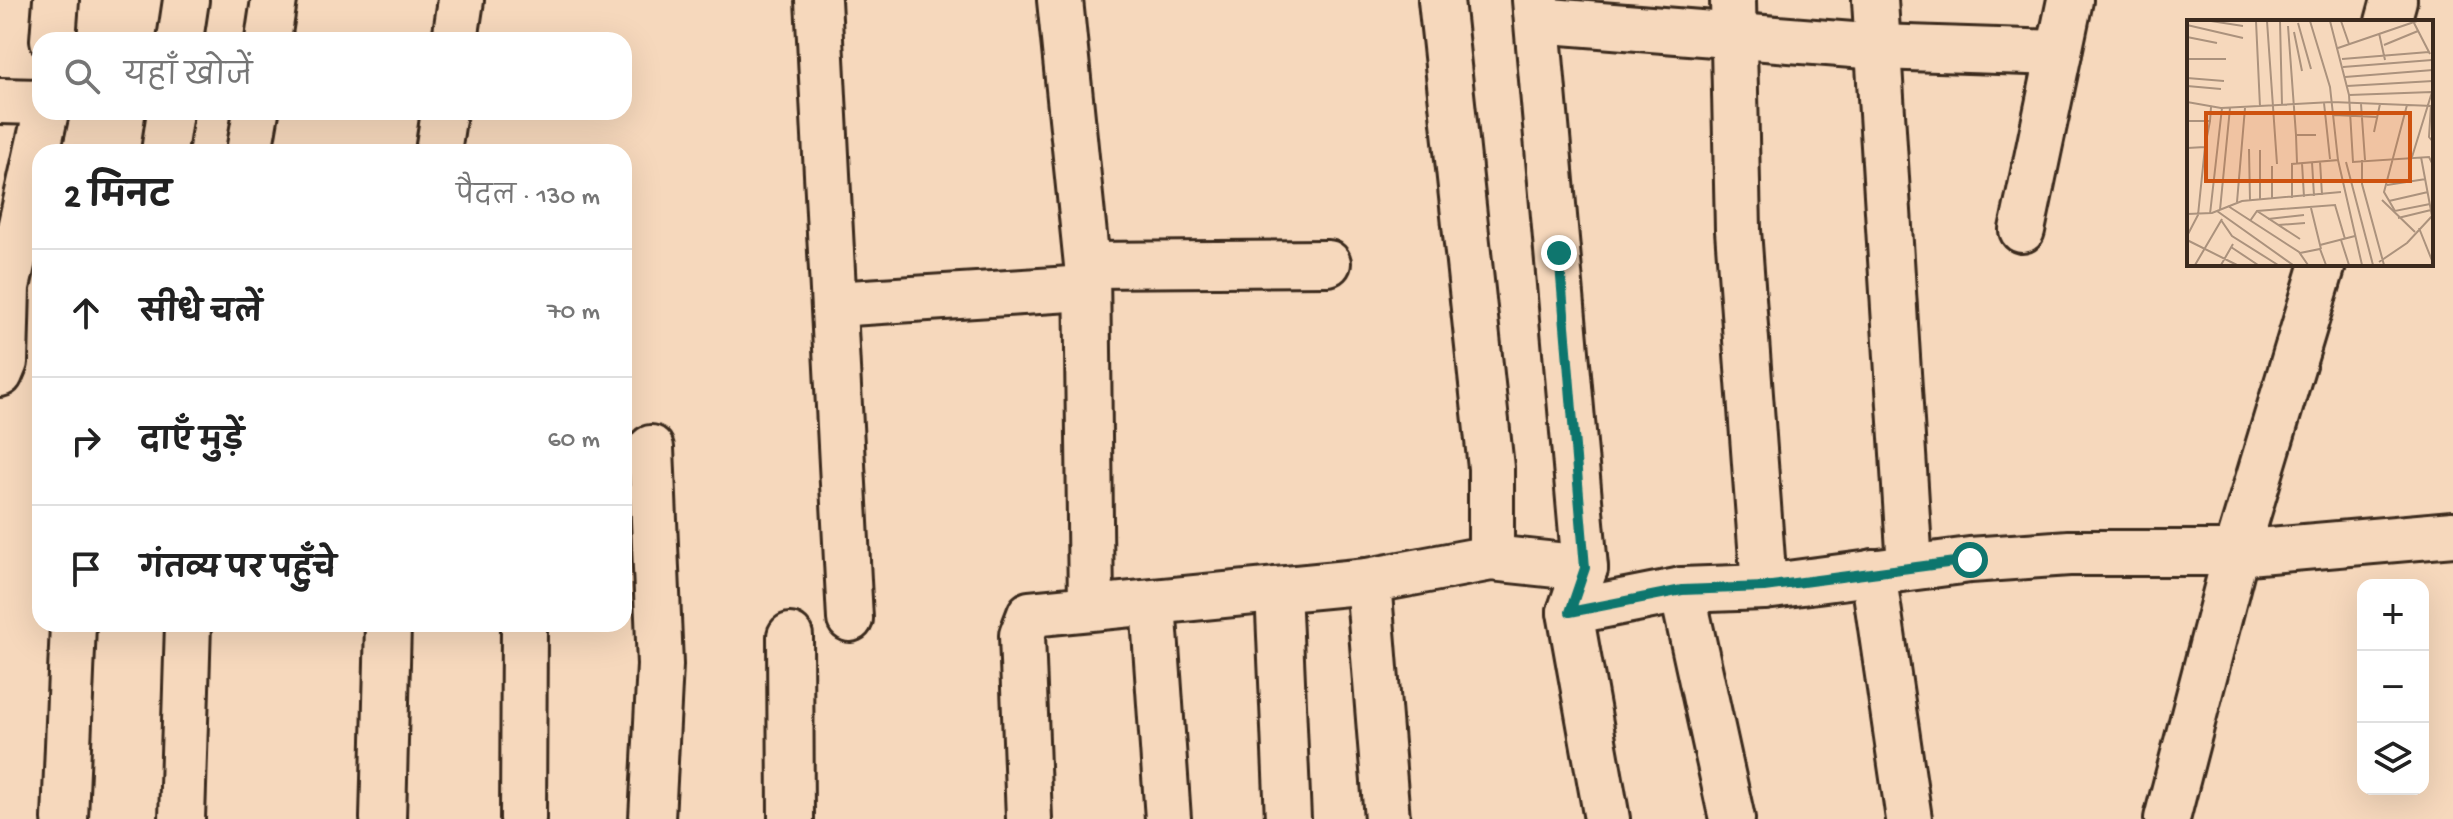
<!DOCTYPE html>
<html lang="hi">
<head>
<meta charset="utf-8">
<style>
  body { margin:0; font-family:"Gochi Hand","Playpen Sans Deva",sans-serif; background:#f6f6f6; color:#222 }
  .controls { position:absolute; right:24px; bottom:24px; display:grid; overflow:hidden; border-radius:16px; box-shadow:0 8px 32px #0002 }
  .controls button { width:72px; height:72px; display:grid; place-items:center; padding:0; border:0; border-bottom:2px solid #e0e0e0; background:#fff; color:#222; font:40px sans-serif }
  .stop { position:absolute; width:24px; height:24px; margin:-18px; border:6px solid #0f766e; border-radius:50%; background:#fff }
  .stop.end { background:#0f766e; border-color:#fff; box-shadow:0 2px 8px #0008 }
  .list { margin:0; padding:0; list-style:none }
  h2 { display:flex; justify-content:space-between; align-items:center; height:104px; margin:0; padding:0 32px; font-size:34px }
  h2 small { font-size:26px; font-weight:400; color:#767676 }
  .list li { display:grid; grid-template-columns:52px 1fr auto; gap:24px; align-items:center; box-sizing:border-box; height:128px; padding:0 32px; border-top:2px solid #e0e0e0 }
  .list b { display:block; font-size:30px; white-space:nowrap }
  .list em { font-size:26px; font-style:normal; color:#767676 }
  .icon { flex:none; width:44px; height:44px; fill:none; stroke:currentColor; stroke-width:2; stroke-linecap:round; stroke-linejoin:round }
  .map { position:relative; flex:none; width:2453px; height:819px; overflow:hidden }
  .search { position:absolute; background:#fff; box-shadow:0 8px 32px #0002; left:32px; top:32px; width:600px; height:88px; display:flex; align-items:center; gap:20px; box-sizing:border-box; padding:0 28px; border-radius:24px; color:#767676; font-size:30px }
  .panel { position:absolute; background:#fff; box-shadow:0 8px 32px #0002; left:32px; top:144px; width:600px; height:488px; border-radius:24px }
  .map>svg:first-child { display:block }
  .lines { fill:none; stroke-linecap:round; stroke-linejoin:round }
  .minor-casing { stroke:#3b2a1e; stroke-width:50 }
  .minor { stroke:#f6d8bc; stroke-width:44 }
  .route { stroke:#0f766e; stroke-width:10 }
  .inset-road { fill:none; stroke:#ab927d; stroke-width:2 }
  .view { fill:#ce520f; fill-opacity:0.15; stroke:#ce520f; stroke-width:4 }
  .inset-edge { fill:none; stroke:#3b2a1e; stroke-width:4 }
</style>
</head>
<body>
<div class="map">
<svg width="2453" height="819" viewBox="0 0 2453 819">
  <rect width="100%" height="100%" fill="#f6d8bc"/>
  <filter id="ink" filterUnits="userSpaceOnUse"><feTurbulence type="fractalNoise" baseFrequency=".0125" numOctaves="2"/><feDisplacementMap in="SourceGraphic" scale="16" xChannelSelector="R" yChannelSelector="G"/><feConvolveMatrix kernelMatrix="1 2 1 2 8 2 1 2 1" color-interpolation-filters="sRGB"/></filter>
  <g filter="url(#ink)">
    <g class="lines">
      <defs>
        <g id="minor">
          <path d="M 818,0 L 850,619"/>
          <path d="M 1060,0 L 1087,265 L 1328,263"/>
          <path d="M 1441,0 L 1491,468 L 1491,558"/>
          <path d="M 1733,0 L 1738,230 L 1764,587 L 1970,560 L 2069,553 L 2236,553 L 2453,534"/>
          <path d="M 1875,0 L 1910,567"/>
          <path d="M 1537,20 L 1878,47 L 2059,53"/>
          <path d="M 2388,22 L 2394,0"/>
          <path d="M 53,40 L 56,0"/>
          <path d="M 180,40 L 186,0"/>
          <path d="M 268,40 L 274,0"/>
          <path d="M 455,40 L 461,0"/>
          <path d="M 0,101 L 40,102"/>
          <path d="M 164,152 L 170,112"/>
          <path d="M 249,152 L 256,112"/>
          <path d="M 438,152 L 444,112"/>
          <path d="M 2022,230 L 2070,0"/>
          <path d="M 1087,265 L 1091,607"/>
          <path d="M 834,304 L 1087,288"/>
          <path d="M 0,374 L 5,362 L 7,287 L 46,112"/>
          <path d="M 651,448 L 660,665 L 652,819"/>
          <path d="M 1585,568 L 1570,612 L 1607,819"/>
          <path d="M 1873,572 L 1909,819"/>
          <path d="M 1368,581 L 1387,819"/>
          <path d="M 1278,590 L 1288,819"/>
          <path d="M 1682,590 L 1732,819"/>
          <path d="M 1153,603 L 1168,819"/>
          <path d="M 1570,612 L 1682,590 L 1764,587"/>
          <path d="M 790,636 L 791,819"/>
          <path d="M 65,819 L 73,624"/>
          <path d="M 182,819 L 188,624"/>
          <path d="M 383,819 L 388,624"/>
          <path d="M 523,819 L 524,624"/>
          <path d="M 1029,819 L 1022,635 L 1030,614 L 1368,581 L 1491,558 L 1585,568 L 1535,0"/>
          <path d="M 2167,819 L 2236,553 L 2323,264"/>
        </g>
      </defs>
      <!-- minor casing -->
      <use href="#minor" class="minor-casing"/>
      <!-- minor -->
      <use href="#minor" class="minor"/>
    </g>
  </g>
  <g class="lines" filter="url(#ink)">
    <!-- route -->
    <path class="route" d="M 1559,253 L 1585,568 L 1570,612 L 1682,590 L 1764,587 L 1970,560"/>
  </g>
  <!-- overview -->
  <g transform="translate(2187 20)">
    <rect width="246" height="246" fill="#f6d8bc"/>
    <path class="inset-road" d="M 24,1 L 56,6M 69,1 L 73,87M 80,1 L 90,144M 93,1 L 95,85M 143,1 L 162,75 L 166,142 L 242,137 L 246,145M 154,1 L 162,24M 226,1 L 243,34M 111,3 L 124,49M 0,5 L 56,18M 101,6 L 109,115 L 129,115M 107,12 L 115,51M 192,13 L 198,40M 0,17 L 30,23M 197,25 L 231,11M 151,28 L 230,1M 0,39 L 39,39M 155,39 L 242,32M 156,47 L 245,40M 158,57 L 246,50M 0,58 L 37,61M 0,66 L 34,69M 160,66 L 246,61M 162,75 L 245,72M 0,82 L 34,88 L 145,82 L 246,86M 137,83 L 143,139M 174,84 L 178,140M 220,85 L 197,172 L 208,191 L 243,184M 244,85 L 242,117 L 246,122M 147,95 L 190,97M 0,101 L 23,101 L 24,87M 187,112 L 193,84M 109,115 L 110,143M 0,128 L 18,127 L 23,101M 62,129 L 63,181M 73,130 L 73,180M 225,137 L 245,72M 234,137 L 245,196M 151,140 L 175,245M 175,140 L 175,164 L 197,245M 133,141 L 135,175M 125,142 L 127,176M 159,142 L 186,245M 115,143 L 117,177M 85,146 L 85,179M 200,165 L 239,159M 105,178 L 105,144 L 151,140 L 143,67 L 123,1M 195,180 L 228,212M 202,181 L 241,172M 50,182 L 58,88M 41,186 L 112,232 L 121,245M 124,188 L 134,229M 33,190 L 43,88M 30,191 L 106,245M 70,191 L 113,219M 0,194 L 25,193 L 55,181 L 154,172M 23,194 L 35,88M 211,198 L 244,190M 81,199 L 117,195M 34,200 L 45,216 L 91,245M 63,201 L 70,191 L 148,185 L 158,219M 91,205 L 118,203M 232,208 L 246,243M 0,216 L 11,195 L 18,127M 0,220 L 50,245M 154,220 L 162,245M 133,225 L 168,216M 44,227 L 71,245M 113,233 L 133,229 L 139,245M 192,242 L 220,223 L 246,195M 8,245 L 35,199M 34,245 L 46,224"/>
    <path class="view" d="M 19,93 L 223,93 L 223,161 L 19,161 Z"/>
    <rect width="246" height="246" class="inset-edge"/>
  </g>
</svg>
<div class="controls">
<button>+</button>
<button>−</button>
<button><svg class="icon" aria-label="layers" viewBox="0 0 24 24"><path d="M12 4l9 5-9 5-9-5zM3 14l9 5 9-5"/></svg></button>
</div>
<div class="stop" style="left:1970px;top:560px"></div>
<div class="stop end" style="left:1559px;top:253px"></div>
<div class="search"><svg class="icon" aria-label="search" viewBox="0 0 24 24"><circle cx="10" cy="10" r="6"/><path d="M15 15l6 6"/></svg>यहाँ खोजें</div>
<section class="panel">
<h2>2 मिनट<small>पैदल · 130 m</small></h2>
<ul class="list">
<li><svg class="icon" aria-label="ahead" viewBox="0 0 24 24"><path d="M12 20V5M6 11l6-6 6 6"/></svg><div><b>सीधे चलें</b></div><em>70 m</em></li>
<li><svg class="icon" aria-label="right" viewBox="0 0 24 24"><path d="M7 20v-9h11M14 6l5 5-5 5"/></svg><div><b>दाएँ मुड़ें</b></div><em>60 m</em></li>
<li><svg class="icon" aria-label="arrive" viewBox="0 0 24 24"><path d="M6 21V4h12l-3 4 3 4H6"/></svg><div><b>गंतव्य पर पहुँचे</b></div></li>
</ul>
</section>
</div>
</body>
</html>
